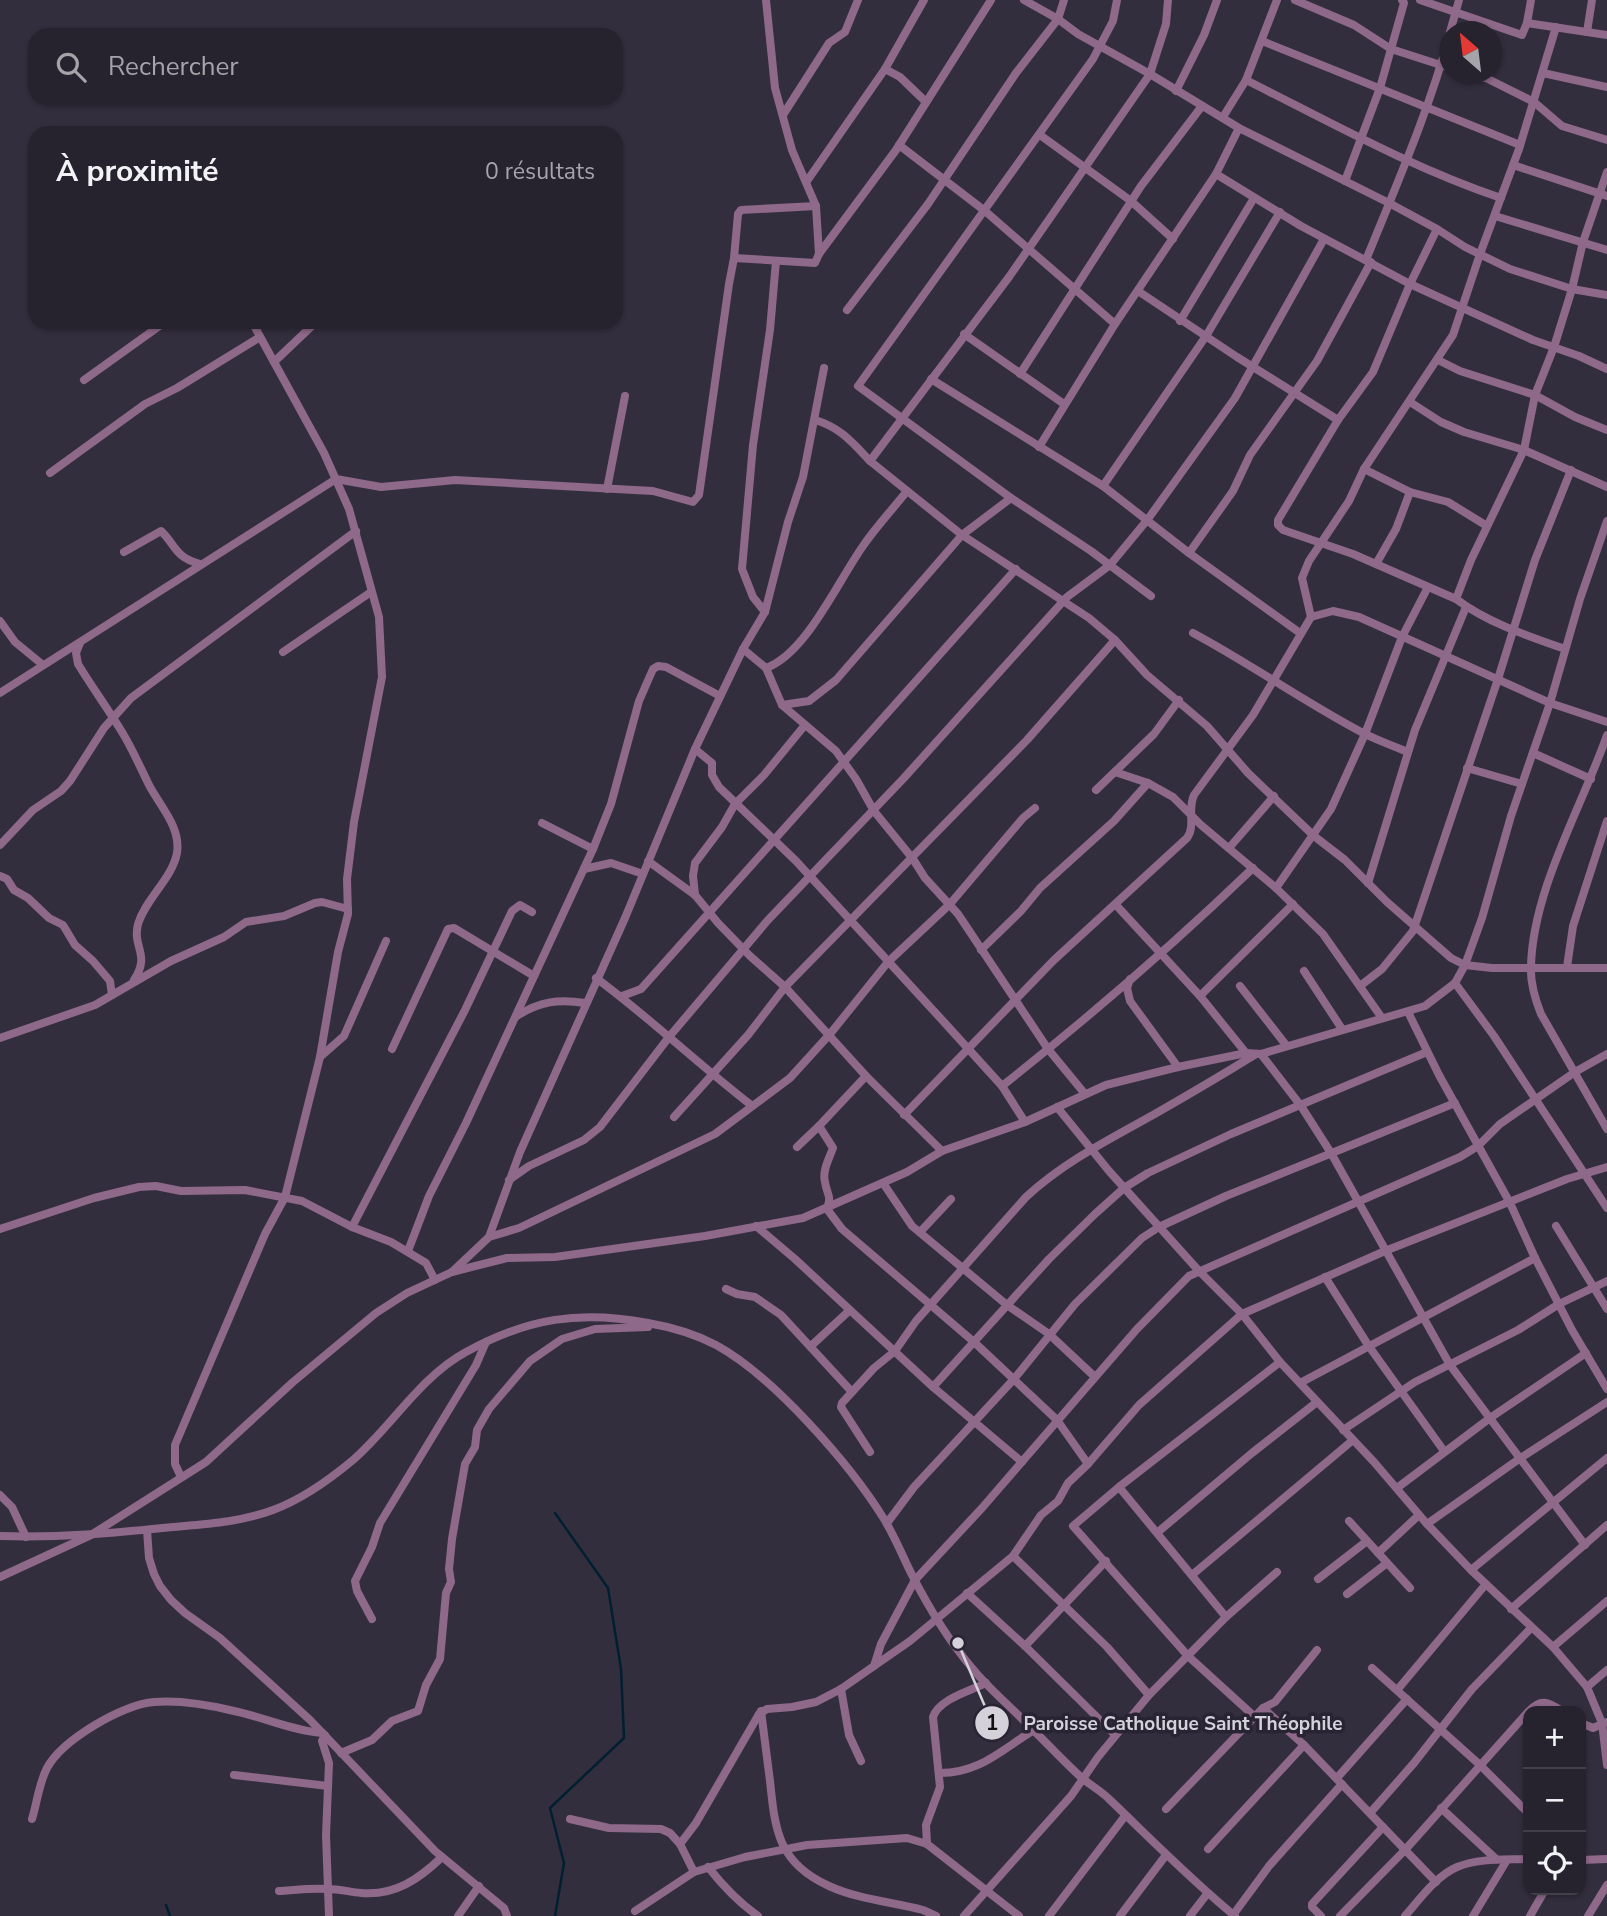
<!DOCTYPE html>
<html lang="fr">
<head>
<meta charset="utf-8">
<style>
  body { margin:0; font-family:"Nunito Sans",sans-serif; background:#2e2a36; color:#f1f3f6 }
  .controls { position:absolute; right:21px; bottom:21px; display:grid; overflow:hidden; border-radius:14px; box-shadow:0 2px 5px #0004 }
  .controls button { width:63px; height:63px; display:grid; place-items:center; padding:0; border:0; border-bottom:2px solid #423f4a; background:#26222e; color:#f1f3f6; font:35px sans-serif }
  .compass { position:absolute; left:1439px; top:21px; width:63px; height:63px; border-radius:50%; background:#26222e; box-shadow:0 2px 5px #0004; rotate:332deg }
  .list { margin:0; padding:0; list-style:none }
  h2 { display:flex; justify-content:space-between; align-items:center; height:91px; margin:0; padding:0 28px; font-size:30px }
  h2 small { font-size:23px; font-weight:400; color:#a4a4aa }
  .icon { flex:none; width:38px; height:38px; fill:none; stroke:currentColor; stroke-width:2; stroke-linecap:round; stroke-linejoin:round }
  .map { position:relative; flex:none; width:1607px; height:1916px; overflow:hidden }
  .search { position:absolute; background:#26222e; box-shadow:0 2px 5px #0004; left:28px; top:28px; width:595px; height:77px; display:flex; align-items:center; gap:18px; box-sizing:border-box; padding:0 24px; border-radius:21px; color:#a4a4aa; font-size:26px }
  .panel { position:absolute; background:#26222e; box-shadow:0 2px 5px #0004; left:28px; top:126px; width:595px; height:203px; border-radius:21px }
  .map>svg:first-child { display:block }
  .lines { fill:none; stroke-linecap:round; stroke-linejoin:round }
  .stream { stroke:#002032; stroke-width:2.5 }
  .minor { stroke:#8f698a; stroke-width:8 }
  .leader { fill:none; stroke:#d4d1db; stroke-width:2.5 }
  .callout-dot { fill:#d4d1db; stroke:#292433; stroke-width:2.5 }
  .mark-label { font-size:21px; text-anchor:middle; font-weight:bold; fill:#111 }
  .callout-label { font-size:19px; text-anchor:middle; font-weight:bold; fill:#d4d1db; stroke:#292433; stroke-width:7; stroke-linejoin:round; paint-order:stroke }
</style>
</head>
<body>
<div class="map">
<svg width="1607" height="1916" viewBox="0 0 1607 1916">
  <rect width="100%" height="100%" fill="#332e3d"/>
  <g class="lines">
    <!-- stream -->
    <g class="stream">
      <path d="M 555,1513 L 608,1588 L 621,1669 L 624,1738 L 550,1808 L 564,1863 L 555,1916"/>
      <path d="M 166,1905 L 170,1916"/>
    </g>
    <!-- minor -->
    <g class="minor">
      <path d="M 1024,0 L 1058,19 L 1078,34 L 1150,74 L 1239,128 L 1389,203 L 1437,229 L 1465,247 L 1510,269 L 1572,289 L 1607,295"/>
      <path d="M 1117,0 L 1113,21 L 1093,59 L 858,386 L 1011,498 L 1091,551 L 1151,596"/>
      <path d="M 1168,0 L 1166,24 L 1150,74 L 1009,277 L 870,461 L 962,535 L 1089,618 L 1115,640 L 1147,675 L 1207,726 L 1248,773 L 1314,836 L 1345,860 L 1387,902 L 1451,958 L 1465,965 L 1492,968 L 1607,968"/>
      <path d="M 1295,0 L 1354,25 L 1391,49 L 1450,68"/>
      <path d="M 1420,0 L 1522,35 L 1527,23 L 1531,0"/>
      <path d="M 1527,23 L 1607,35"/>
      <path d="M 1450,32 L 1459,0"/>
      <path d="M 1587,32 L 1592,0"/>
      <path d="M 1262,41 L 1520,145"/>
      <path d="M 885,69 L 900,77 L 926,102"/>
      <path d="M 1543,73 L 1607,87"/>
      <path d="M 1469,74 L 1486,78 L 1534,102 L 1562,126 L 1607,140"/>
      <path d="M 1246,80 C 1330,122 1412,168 1501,198"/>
      <path d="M 1176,91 L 1204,35 L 1217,0"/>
      <path d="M 783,115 L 829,43 L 845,32 L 858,0"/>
      <path d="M 1223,117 L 1246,80 L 1277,0"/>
      <path d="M 1040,135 L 1131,201 L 1173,239"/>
      <path d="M 899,145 L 985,211 L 1115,324"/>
      <path d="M 1513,165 L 1607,196"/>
      <path d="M 1216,174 L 1301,226 L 1410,284 L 1533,340 L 1579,356 L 1607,369"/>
      <path d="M 807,181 L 885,69 L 924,0"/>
      <path d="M 1345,181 L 1380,88 L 1404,3 L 1402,0"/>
      <path d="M 1495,216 L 1607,250"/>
      <path d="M 1437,229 L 1410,284 L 1373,372 L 1338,420 L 1278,520 L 1278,525 L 1283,530 L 1353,554 L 1456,599 C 1488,623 1528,636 1565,649"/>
      <path d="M 819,254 L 896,150 L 991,0"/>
      <path d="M 734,258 L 738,214 L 741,210 L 816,206"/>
      <path d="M 1366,260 C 1396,186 1429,111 1450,33"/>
      <path d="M 1138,291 L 1237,357 L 1338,420"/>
      <path d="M 847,310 L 928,204 L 1016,73 L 1058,19 L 1064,0"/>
      <path d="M 1180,321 L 1254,198"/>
      <path d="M 964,334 L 1064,404"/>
      <path d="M 1438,360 L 1460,371 L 1535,395 L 1575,417 L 1607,430"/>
      <path d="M 274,362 L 316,322"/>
      <path d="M 1020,374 L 1141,186 L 1202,106"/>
      <path d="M 931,379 L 1103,486 L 1189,553 L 1300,633"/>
      <path d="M 84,380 L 165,322"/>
      <path d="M 1410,402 L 1441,422 L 1464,432 L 1524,450 L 1607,487"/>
      <path d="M 815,420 C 840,427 853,443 870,461"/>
      <path d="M 1039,447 L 1115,324 L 1216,174 L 1239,128"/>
      <path d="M 1364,469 L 1410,492 L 1448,502 L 1487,526"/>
      <path d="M 50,473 L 145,404 L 177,388 L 260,337"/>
      <path d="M 1103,486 L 1206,336 L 1280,212"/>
      <path d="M 607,489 L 625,396"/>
      <path d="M 124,552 L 161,531 C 176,545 174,557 200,564"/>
      <path d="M 1189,553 L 1233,491 L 1250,455 L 1317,361 L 1371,262"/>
      <path d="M 1376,564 L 1396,529 L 1410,492"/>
      <path d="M 1456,599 L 1471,560 L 1524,450 L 1535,395 L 1554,347 L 1572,289 L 1583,242 L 1607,172"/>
      <path d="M 765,612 L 753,597 L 742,569 L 753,445 L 770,330 L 776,261"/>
      <path d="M 1311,617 L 1302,578 L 1309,561 L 1349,501 L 1364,469 L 1453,335 L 1480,254 L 1519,149 L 1556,27"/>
      <path d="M 0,621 L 15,642 L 43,665"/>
      <path d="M 1193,633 C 1251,664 1304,702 1363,733 C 1377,740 1393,746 1408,752"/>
      <path d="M 80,643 L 76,653 L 78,664 C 92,687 108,709 122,732 C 132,748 140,767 149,785 C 160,806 181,827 177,853 C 172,879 146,898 138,924 C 132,948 151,954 134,980"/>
      <path d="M 743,649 L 766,668 L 782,705 L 836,751 L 856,779 L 874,811 L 913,859 L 925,878 L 958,914 L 1048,1049 L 1085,1094"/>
      <path d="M 283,652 L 371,592"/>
      <path d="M 766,668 C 806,654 838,581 863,546 C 876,527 892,510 907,491"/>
      <path d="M 0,693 L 336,479 L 381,487 L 455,480 L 634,490 L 653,491 L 693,502 L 699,495 L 729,284 L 734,258 L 815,263 L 819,254 L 816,206 L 792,150 L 775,88 L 766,0"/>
      <path d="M 782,705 L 809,701 L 836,680 L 962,535 L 1011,498"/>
      <path d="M 1607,735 C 1582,807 1533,889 1531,966 C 1530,982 1535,999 1541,1014 L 1607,1129"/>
      <path d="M 695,749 L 712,763 L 712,775 L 719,787 L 796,861 L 943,1021 L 1002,1086 L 1025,1122"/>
      <path d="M 1533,753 L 1591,779"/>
      <path d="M 1467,768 L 1522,784"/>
      <path d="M 1115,772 L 1148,783 L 1173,797 L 1201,825 L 1276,888 L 1323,934 L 1382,1018"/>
      <path d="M 1096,790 L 1154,734 L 1179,700"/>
      <path d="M 542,823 L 593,849"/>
      <path d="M 0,845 L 33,810 L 61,791 L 70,781 L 104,728 L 131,698 L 356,531"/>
      <path d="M 1229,848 L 1274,796"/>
      <path d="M 648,861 L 695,895 L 718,923 L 750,956 L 785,987 L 866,1076 L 942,1151"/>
      <path d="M 584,869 L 611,863 L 643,874"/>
      <path d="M 0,876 L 7,879 L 14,890 L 28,898 L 49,918 L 63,925 L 75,945 L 93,961 L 110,981 L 112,995"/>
      <path d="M 1368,883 L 1415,730 L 1466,607"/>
      <path d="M 1276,888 L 1331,809 L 1365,734 L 1402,637 L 1428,587"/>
      <path d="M 695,895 L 693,876 L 695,863 L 722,827 L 735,804 L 764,775 L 805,725"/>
      <path d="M 1116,905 L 1200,996 L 1246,1053"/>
      <path d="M 981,950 L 1021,911 L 1040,888 L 1114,821 L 1148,783"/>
      <path d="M 1567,967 L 1573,926 L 1607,821"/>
      <path d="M 1304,971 L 1342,1029"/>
      <path d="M 596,978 C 650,1018 698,1064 751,1105"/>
      <path d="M 1130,979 L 1127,988 L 1130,1001 L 1178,1067"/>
      <path d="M 1455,983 L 1494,1036 L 1607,1208"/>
      <path d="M 1240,986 L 1286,1045"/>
      <path d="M 1360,986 L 1382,969 L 1413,931 L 1498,679 L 1535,560 L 1571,470"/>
      <path d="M 622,996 L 641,989 L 1016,569"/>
      <path d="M 1200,996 L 1293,904"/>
      <path d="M 1408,1012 L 1439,1075 L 1510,1203 L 1535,1258 L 1572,1330 L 1607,1389"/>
      <path d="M 517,1016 C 540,1001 559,999 585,1003"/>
      <path d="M 0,1038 L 95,1005 L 171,961 L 224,937 L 246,922 L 284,916 L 315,903 L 322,902 L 348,909"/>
      <path d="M 392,1049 L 448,929 L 454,928 L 534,976"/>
      <path d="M 1261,1054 L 1301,1106 L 1331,1153 L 1450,1365 L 1585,1545"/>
      <path d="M 320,1057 L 344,1036 L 386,941"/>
      <path d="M 1002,1086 C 1088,1018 1173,945 1253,868"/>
      <path d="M 1057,1107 L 1109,1171 L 1198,1270 L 1242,1314 L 1280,1362 L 1374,1462 L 1427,1524 L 1471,1570 L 1553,1647 L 1587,1687 L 1602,1723 L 1607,1765"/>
      <path d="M 904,1115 L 1054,960 L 1187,838 C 1196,826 1187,810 1194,795 L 1253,715 L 1311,617 L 1333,611 L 1359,617 L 1550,703 L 1607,722"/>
      <path d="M 674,1117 L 748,1035 L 785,987 L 1027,740 L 1115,640"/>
      <path d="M 819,1126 L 866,1076"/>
      <path d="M 797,1147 L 819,1126 L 833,1148 C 829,1159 822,1171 825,1182 C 827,1196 832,1194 827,1209 L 842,1229 L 974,1342 L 1057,1420 L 1088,1464"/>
      <path d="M 509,1180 L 529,1166 L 584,1140 L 600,1127 L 669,1037 L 768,920 L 903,779 L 1067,597 L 1110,565 L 1148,519 L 1235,398 L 1324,239"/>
      <path d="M 883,1183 L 912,1226 L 1007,1305 L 1049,1334 L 1095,1377"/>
      <path d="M 756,1226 L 795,1259 L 933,1387 L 1022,1462"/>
      <path d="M 1556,1226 L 1607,1309"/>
      <path d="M 352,1227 L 465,1010 L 512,911 L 520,905 L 532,912"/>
      <path d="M 0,1229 L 94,1198 L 139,1187 L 156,1186 L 181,1191 L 245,1190 L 302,1201 L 352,1227 L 391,1242 L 426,1263 L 435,1280"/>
      <path d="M 921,1231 L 951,1199"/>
      <path d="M 489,1237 L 520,1152 L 625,918 L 695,749 L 743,649 L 765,612 L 788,522 L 803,477 L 824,368"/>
      <path d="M 408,1251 L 429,1196 L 466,1123 L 593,849 L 611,804 L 639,701 L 653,669 L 658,666 L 666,667 L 720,696"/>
      <path d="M 452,1272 L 507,1258 L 555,1257 L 705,1236 L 803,1218 L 907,1172 L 942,1151 L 1025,1122 L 1106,1085 L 1178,1067 L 1246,1053 L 1261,1054 L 1425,1006 L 1455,983 L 1465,965 L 1482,918 L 1511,816 L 1550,703 L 1580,599 L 1607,521"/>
      <path d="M 1325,1277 L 1368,1345 L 1444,1451"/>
      <path d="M 726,1289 L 737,1294 L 755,1297 L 781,1315 L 852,1392"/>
      <path d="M 811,1346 L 850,1310"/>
      <path d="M 1300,1383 L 1535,1258"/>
      <path d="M 933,1387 L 1049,1259 L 1095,1214 L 1124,1188 L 1148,1173 L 1231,1134 L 1427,1052"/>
      <path d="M 1343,1430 L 1415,1382 L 1518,1330 L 1559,1304 L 1607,1281"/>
      <path d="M 870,1452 L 841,1407 L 842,1403 L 874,1368 L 895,1351 L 916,1321 L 1026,1197 C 1064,1162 1108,1140 1153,1115 C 1188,1095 1222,1075 1256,1054"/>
      <path d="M 181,1477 L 175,1464 L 175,1445 L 265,1234 L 285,1197 L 320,1057 L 338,952 L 348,914 L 347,879 L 354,822 L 382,677 L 379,617 L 349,509 L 324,453 L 252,322"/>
      <path d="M 1119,1487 L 1280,1362"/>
      <path d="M 1397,1488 L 1490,1418 L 1586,1353"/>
      <path d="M 0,1495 L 12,1507 L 26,1537"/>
      <path d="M 1349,1521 L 1410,1588"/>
      <path d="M 887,1523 L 914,1487 L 1014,1379 L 1075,1304 L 1142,1238 L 1159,1227 L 1226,1196 L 1455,1103"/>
      <path d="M 1427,1524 L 1519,1459 L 1607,1402"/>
      <path d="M 147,1530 L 149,1558 L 154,1574 L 160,1586 L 171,1600 L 185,1613 L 220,1638 L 310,1720 L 435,1851 L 504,1908 L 507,1916"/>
      <path d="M 1158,1532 L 1252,1453 L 1317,1402"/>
      <path d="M 0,1536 C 58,1538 115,1533 173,1527 C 207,1524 241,1522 273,1510 C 303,1499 329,1480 353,1460 C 392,1426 420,1377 466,1352 C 528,1318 580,1310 648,1323 C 671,1327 695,1334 716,1345 C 773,1376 850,1464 884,1519 C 895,1537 903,1557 912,1575 C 929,1608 948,1640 972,1668 C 988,1688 1009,1705 1027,1724 C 1046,1742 1064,1762 1083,1779 C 1092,1786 1101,1791 1108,1798 C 1150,1838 1190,1879 1235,1916"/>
      <path d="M 1378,1553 L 1419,1515"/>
      <path d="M 1013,1556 L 1107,1647 L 1149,1695"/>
      <path d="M 1471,1570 L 1607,1458"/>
      <path d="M 1192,1575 L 1353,1440"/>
      <path d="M 0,1577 L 91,1535 L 206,1462 L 293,1382 L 376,1313 L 407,1293 L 452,1272 L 489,1237 L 519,1228 L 715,1134 L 790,1078 L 830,1034 L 888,962 L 950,904 L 1023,818 L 1035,808"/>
      <path d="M 1318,1579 L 1367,1541"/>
      <path d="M 967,1593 L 1025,1646 L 1115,1735"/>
      <path d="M 1347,1594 L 1387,1563"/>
      <path d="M 1511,1609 L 1607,1525"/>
      <path d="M 1226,1617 L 1119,1487 L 1073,1526 L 1188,1656 L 1255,1717"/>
      <path d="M 372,1619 L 357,1591 L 355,1581 L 372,1547 L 380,1523 L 476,1365 L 486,1342"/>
      <path d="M 1025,1646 L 1106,1561"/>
      <path d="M 1553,1647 L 1607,1601"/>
      <path d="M 874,1666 L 910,1641 L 1013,1556 L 1041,1515 L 1058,1501 L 1068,1483 L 1088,1464 L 1139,1405 L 1242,1314 L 1385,1251 L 1567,1179 L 1607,1167"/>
      <path d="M 1372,1668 L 1480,1765 L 1528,1813"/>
      <path d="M 1587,1687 L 1607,1670"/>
      <path d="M 841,1689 L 849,1735 L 861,1761"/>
      <path d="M 1398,1689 L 1486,1584"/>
      <path d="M 1263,1708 L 1304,1745 L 1436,1882"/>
      <path d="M 761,1711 C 764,1734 767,1757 770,1781 C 775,1830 778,1863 829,1886 C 857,1899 892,1902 923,1910 L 936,1916"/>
      <path d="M 1529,1711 C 1541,1698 1548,1702 1562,1711"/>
      <path d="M 1581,1723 L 1593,1728 L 1607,1722"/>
      <path d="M 325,1735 L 322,1741 L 329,1763 L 326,1835 L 329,1916"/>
      <path d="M 341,1753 L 372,1740 L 392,1721 L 418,1711 L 426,1685 L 440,1659 L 446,1593 L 451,1582 L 449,1569 L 452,1539 L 465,1464 L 475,1447 L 477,1430 L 489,1409 L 530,1361 L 562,1339 L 595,1329 L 648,1327"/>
      <path d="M 940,1773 C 980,1773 1001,1750 1034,1730"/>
      <path d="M 234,1775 L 328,1786"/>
      <path d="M 1337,1778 L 1407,1699"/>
      <path d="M 1441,1808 L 1496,1859"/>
      <path d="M 1166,1809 L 1263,1708 L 1275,1702 L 1317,1650"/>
      <path d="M 1371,1812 L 1414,1763 L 1472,1689 L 1531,1628"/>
      <path d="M 32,1819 C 37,1803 39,1783 47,1768 C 62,1740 123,1704 154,1702 C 180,1700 209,1705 234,1711 C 263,1717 293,1731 322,1733"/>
      <path d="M 570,1819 L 609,1828 L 661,1829 L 670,1833 L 680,1844 L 694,1872"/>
      <path d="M 680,1844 L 696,1823 L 759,1714 L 767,1709 L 792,1707 L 816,1702 L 841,1689 L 874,1666 L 881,1644 L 915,1580 L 982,1508 L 1137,1329 L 1189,1276 L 1460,1157 L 1478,1146 L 1500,1124 L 1575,1072 L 1607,1054"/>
      <path d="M 927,1844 L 926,1825 L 940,1787 L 933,1717 C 939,1699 970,1691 986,1683"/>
      <path d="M 1208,1849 L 1304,1745"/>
      <path d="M 1581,1860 L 1607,1859"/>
      <path d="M 708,1867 C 723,1886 738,1902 758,1916"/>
      <path d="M 279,1891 C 295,1890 312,1888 328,1889 C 339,1889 350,1892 361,1893 C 395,1896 419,1879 442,1857"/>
      <path d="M 635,1911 L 694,1872 L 745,1857 L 807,1845 L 907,1838 L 927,1844 L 1019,1916"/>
      <path d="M 1233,1915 L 1269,1866 L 1342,1784"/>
      <path d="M 458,1916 L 479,1886"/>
      <path d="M 964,1916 L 1071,1796 L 1098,1757 L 1149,1695 L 1226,1617 L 1277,1572"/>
      <path d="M 1049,1916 L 1125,1816"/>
      <path d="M 1120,1916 L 1166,1855"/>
      <path d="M 1190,1916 L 1207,1894"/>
      <path d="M 1321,1916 L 1312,1907 L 1312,1904 L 1383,1827"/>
      <path d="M 1340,1916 L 1405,1850 L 1528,1712"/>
      <path d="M 1405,1916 C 1420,1899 1436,1876 1457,1867 C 1479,1858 1505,1860 1528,1859"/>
      <path d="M 1473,1916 L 1507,1860"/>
      <path d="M 1530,1916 L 1545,1890"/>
      <path d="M 1588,1916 L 1607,1885"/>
    </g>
  </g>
  <!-- callouts -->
  <path class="leader" d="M958 1643L992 1723"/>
  <g class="callout-dot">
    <circle cx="958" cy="1643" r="7"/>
    <circle cx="992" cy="1723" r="18"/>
  </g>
  <g class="mark-label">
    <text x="992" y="1730">1</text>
  </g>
  <g class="callout-label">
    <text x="1183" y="1730">Paroisse Catholique Saint Théophile</text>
  </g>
</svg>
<div class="controls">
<button>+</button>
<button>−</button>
<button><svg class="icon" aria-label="locate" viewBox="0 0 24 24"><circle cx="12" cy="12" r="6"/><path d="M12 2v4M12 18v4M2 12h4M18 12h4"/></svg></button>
</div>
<svg class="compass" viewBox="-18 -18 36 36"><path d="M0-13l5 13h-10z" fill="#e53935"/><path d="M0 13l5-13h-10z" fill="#a4a4aa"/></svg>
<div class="search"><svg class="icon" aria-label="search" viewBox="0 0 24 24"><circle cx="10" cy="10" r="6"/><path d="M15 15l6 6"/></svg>Rechercher</div>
<section class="panel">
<h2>À proximité<small>0 résultats</small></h2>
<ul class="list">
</ul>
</section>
</div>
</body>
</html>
